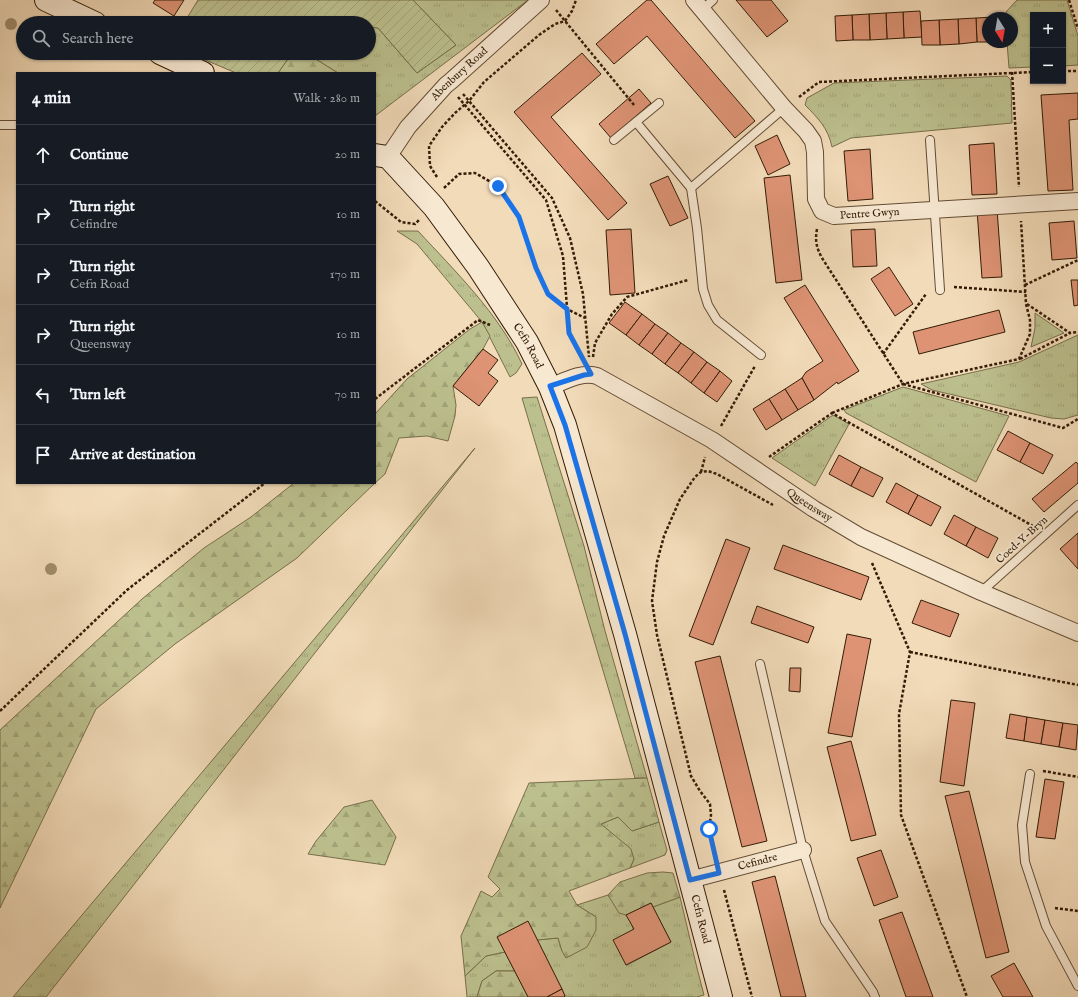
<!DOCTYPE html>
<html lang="en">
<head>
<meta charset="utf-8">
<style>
  body { margin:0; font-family:"IM FELL English",serif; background:#242831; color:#f1f3f6 }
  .controls { position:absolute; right:12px; top:12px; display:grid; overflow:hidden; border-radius:0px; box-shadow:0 1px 3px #0004 }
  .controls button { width:36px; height:36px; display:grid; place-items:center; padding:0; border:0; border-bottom:1px solid #363941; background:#171b24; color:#f1f3f6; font:20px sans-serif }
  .compass { position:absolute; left:982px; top:12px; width:36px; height:36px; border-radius:50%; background:#171b24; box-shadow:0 1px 3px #0004; rotate:169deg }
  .stop { position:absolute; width:12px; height:12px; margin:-9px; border:3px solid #1a73e8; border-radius:50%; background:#fff }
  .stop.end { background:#1a73e8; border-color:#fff; box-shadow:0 1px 4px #0008 }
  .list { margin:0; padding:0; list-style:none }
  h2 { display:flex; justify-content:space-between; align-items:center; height:52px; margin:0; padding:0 16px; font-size:17px }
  h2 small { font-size:13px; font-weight:400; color:#9ea1a6 }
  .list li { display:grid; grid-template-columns:26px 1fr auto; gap:12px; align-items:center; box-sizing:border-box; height:60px; padding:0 16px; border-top:1px solid #363941 }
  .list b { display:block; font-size:15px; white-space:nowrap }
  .list p { margin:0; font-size:13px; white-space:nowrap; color:#9ea1a6 }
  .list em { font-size:13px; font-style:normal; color:#9ea1a6 }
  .icon { flex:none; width:22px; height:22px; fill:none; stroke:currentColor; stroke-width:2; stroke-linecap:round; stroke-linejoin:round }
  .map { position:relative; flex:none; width:1078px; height:997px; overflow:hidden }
  .search { position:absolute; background:#171b24; box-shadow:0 1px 3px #0004; left:16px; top:16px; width:360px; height:44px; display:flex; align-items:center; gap:10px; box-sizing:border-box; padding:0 14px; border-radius:22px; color:#9ea1a6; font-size:15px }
  .panel { position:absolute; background:#171b24; box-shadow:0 1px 3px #0004; left:16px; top:72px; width:360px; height:412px; border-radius:0px }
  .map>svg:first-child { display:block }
  .grass { fill:url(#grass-tufts); stroke:#786e4a }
  .forest { fill:url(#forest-firs); stroke:#786e4a }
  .garden { fill:url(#garden-furrows); stroke:#786e4a }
  .building { fill:#dd9374; stroke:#331c06 }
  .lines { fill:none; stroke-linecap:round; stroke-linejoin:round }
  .lane-casing { stroke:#634c33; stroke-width:10 }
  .street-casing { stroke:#634c33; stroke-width:18 }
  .secondary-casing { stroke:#331c06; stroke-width:24 }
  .path { stroke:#331c06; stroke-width:2.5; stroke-dasharray:3 2; stroke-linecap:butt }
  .lane { stroke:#f7e8d2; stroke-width:8 }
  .street { stroke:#f7e8d2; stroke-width:16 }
  .secondary { stroke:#f7e8d2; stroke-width:22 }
  .tree { fill:#a08d6d }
  .route { stroke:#1a73e8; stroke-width:5 }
  .labels { text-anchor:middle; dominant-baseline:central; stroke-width:3.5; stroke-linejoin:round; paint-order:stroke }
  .street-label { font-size:11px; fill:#331c06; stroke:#f7e8d2 }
</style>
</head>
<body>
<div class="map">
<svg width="1078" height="997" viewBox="0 0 1078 997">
  <defs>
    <pattern id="grass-tufts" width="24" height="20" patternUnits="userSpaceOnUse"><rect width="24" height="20" fill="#bcc08e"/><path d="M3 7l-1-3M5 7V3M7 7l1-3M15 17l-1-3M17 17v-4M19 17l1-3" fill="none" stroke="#a2a479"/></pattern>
    <pattern id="forest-firs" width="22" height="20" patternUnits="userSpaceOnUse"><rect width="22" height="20" fill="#bcc08e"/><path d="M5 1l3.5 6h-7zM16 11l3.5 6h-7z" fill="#a2a479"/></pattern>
    <pattern id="garden-furrows" width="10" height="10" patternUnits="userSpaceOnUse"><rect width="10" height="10" fill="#bcc08e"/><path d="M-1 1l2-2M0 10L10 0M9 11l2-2" fill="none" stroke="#a2a479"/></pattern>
  </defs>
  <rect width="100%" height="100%" fill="#f2dbb9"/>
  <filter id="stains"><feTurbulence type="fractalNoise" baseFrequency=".005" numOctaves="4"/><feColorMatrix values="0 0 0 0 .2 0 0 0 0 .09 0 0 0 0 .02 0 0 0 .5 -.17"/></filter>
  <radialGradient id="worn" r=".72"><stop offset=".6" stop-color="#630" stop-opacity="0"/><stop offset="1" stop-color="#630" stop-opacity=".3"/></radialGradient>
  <!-- grass -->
  <g class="grass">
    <path d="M 413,0 L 528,0 L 375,116 L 375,73 L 338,73 L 306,53 L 369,53 L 369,27 L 378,28 L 417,73 L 456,45 Z"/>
    <path d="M 1017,0 L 1067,0 L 1078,36 L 1078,65 L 1063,66 L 1063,15 L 1033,15 L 1033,67 L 1009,68 L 1007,42 L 1012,42 L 1012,18 L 1006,18 L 1006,12 Z"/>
    <path d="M 1007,76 L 1011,80 L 1012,123 L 851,138 L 832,147 C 828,128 818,118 805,105 L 807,98 L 834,83 Z"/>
    <path d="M 397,231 L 418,231 C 455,271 499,314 522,364 L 516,373 L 510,377 L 482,322 L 417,244 Z"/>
    <path d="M 1035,313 L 1064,333 L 1031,347 L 1035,328 Z"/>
    <path d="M 1078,335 L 1078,415 L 1064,419 L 1051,418 L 932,390 L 921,384 L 1019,362 Z"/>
    <path d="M 903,387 L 1009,416 L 976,482 L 846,413 L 844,410 Z"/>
    <path d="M 537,397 L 584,546 L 605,631 L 647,778 L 635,778 L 522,398 Z"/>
    <path d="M 833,415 L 849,424 L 815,486 L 772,458 Z"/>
    <path d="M 475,448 L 46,997 L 13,997 Z"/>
    <path d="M 618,817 L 632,831 L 659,822 L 667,850 L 665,855 L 630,868 L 634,859 L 601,824 Z"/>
    <path d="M 608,895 C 615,905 634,919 633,931 C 633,942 627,954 627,965 L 671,942 L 653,907 L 680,897 C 688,930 695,962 704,995 L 697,997 L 564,997 L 565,996 L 537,940 L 558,938 L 562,951 L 596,917 L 577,905 Z"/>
    <path d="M 505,952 L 515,971 L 496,971 L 482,981 L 477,997 L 467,997 L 465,976 L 486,956 Z"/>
  </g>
  <!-- forest -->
  <g class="forest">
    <path d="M 292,53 L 306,53 L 338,73 L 278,73 Z"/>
    <path d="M 482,322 L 490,336 L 483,349 L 453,386 L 456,405 L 455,416 L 448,441 L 427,436 L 399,438 L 385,474 L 375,483 L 375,414 L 407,379 L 470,329 Z"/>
    <path d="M 294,483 L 375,483 L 297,558 L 175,644 L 96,709 L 0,908 L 0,730 L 142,599 L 204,548 L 251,517 Z"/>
    <path d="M 647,778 L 659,822 L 632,831 L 618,817 L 601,824 L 631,849 L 634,859 L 630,868 L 569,891 L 577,905 L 596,917 L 596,930 L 587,947 L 566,958 L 562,951 L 558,938 L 537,940 L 505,952 L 486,956 L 465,976 L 461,936 L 481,891 L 492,897 L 500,889 L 488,877 L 529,783 Z"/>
    <path d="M 372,800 L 396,837 L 385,865 L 308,854 L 316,841 L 344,807 Z"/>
    <path d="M 663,872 L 673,873 L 680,897 L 653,907 L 651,903 L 626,915 L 619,913 L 608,895 L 620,882 L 647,873 Z"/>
    <path d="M 496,971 L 515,971 L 528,997 L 477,997 L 482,981 Z"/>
  </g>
  <!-- garden -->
  <g class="garden">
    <path d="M 198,0 L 413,0 L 456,45 L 417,73 L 378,28 L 369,27 L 369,23 L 184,23 Z"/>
    <path d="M 189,53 L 292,53 L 278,73 L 236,73 Z"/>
  </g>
  <!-- building -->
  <g class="building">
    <path d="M 155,0 L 184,0 L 174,16 L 153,3 Z"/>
    <path d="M 647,0 L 651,0 L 755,121 L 735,138 L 647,36 L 614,64 L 596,44 Z"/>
    <path d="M 736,0 L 771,0 L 788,21 L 767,37 Z"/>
    <path d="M 920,11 L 922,37 L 904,38 L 903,12 Z"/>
    <path d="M 903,12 L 904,38 L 887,39 L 886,13 Z"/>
    <path d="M 886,13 L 887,39 L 870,40 L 869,14 Z"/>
    <path d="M 869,14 L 870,40 L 853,40 L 852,15 Z"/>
    <path d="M 852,15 L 853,40 L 836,41 L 835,16 Z"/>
    <path d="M 994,17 L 988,18 L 988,42 L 977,42 L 976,18 Z"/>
    <path d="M 976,18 L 977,42 L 959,44 L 958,19 Z"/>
    <path d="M 958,19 L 959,44 L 940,45 L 939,20 Z"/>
    <path d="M 939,20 L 940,45 L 922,45 L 921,21 Z"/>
    <path d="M 582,53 L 601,74 L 551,117 L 627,203 L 608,220 L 514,112 Z"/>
    <path d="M 639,89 L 651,103 L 611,138 L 599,124 Z"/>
    <path d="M 1078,93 L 1078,119 L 1069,120 L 1073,190 L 1048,191 L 1041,95 Z"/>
    <path d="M 777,135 L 790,164 L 768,175 L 755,146 Z"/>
    <path d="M 994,143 L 997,194 L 972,195 L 969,145 Z"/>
    <path d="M 870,149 L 873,199 L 848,201 L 844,151 Z"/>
    <path d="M 790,175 L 802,280 L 776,283 L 764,178 Z"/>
    <path d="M 668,176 L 688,218 L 670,226 L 650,184 Z"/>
    <path d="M 997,209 L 1002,277 L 982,278 L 977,210 Z"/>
    <path d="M 1074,221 L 1077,258 L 1052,260 L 1049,223 Z"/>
    <path d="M 631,229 L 635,293 L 610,295 L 606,230 Z"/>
    <path d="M 875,229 L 877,266 L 853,267 L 851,230 Z"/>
    <path d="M 889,267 L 913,304 L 895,316 L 871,279 Z"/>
    <path d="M 1071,280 L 1078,280 L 1078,305 L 1074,306 Z"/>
    <path d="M 805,285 L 859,371 L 838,384 L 837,382 L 814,400 L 802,378 L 806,372 L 823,361 L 784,298 Z"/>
    <path d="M 625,302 L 642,314 L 626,335 L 609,323 Z"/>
    <path d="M 999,310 L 1005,332 L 919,354 L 913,332 Z"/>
    <path d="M 642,314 L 655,324 L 639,345 L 626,335 Z"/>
    <path d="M 655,324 L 668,333 L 652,354 L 639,345 Z"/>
    <path d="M 668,333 L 681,343 L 665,364 L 652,354 Z"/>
    <path d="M 681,343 L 694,352 L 678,373 L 665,364 Z"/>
    <path d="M 483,349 L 498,360 L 488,373 L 498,381 L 479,406 L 453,386 Z"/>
    <path d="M 694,352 L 707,362 L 691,383 L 678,373 Z"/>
    <path d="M 707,362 L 720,371 L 704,393 L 691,383 Z"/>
    <path d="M 720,371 L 732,381 L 717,402 L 704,393 Z"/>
    <path d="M 802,378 L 814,400 L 798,410 L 785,389 Z"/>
    <path d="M 785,389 L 798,410 L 782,420 L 769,399 Z"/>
    <path d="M 769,399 L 782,420 L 766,430 L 753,409 Z"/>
    <path d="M 1008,431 L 1030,443 L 1020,462 L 997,450 Z"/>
    <path d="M 1030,443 L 1053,455 L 1043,474 L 1020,462 Z"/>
    <path d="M 839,455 L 861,467 L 851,486 L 829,474 Z"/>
    <path d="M 1076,462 L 1078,464 L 1078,483 L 1044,512 L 1032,499 Z"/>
    <path d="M 861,467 L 883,478 L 873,497 L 851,486 Z"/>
    <path d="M 896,483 L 918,495 L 908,514 L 886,502 Z"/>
    <path d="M 918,495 L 941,507 L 931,526 L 908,514 Z"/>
    <path d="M 954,515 L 976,527 L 966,546 L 944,534 Z"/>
    <path d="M 976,527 L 998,538 L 988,558 L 966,546 Z"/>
    <path d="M 1078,533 L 1078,569 L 1060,549 Z"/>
    <path d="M 726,539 L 750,548 L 713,645 L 689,636 Z"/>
    <path d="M 783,545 L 869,577 L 861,600 L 774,569 Z"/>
    <path d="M 921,600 L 959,614 L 950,637 L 912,623 Z"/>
    <path d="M 757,606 L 814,627 L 808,643 L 751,623 Z"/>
    <path d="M 847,634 L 871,639 L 852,737 L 828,733 Z"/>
    <path d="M 720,656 L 767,841 L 742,847 L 695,662 Z"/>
    <path d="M 790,668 L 801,668 L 800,692 L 789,691 Z"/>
    <path d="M 951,700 L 975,703 L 964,786 L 940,782 Z"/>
    <path d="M 1010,714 L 1027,717 L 1024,741 L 1006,738 Z"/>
    <path d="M 1027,717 L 1045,720 L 1041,744 L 1024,741 Z"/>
    <path d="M 1045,720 L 1063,723 L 1059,747 L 1041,744 Z"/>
    <path d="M 1063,723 L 1078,725 L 1076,750 L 1059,747 Z"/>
    <path d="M 851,741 L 876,835 L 851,841 L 827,747 Z"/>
    <path d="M 1045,779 L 1064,782 L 1055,839 L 1036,837 Z"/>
    <path d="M 969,791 L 1009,952 L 986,958 L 945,796 Z"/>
    <path d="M 881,850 L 898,897 L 874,906 L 857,858 Z"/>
    <path d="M 775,876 L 806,997 L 781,997 L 752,882 Z"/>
    <path d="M 651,903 L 671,942 L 626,965 L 613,940 L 634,929 L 626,915 Z"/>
    <path d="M 902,912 L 933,997 L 906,997 L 879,920 Z"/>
    <path d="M 528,921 L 562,989 L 547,997 L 528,997 L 497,937 Z"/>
    <path d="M 1014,963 L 1033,997 L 1003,997 L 991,976 Z"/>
    <path d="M 562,989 L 565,996 L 564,997 L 547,997 Z"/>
  </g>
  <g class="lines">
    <defs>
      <g id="lane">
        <path d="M 702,10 L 713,0"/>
        <path d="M 636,122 L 691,188 L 784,108"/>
        <path d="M 0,125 L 17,125"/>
        <path d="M 614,140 L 659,103"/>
        <path d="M 930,140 L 940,290"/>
        <path d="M 691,188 L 697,228 L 703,289 L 708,305 L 717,320 L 761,355"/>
        <path d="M 981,592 L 1078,505"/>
        <path d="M 760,664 L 803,850 L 825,921 L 873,992 L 875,997"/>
        <path d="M 1030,774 L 1022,825 L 1025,862 L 1046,926 L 1078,986"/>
      </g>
      <g id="street">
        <path id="s1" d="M 694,0 L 784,108 L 806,131 L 813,141 L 815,152 L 816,199 L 822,211 L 834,216 L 1078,201"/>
        <path id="s2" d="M 388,157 L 408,127 L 446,85 L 451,81 L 541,0"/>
        <path id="s3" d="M 550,387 C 563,382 582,371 597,376 L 712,440 L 814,509 L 861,537 L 981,592 L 1078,633"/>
        <path id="s4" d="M 690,880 L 803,850"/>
      </g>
      <g id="secondary">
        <path d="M 46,0 L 95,23"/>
        <path d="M 160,53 L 203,73"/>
        <path id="s5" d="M 375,155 L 388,157 L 434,207 L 478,267 L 527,342 L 550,387 L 565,425 L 625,634 L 721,997"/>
      </g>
    </defs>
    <!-- lane casing -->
    <use href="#lane" class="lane-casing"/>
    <!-- street casing -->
    <use href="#street" class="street-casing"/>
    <!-- secondary casing -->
    <use href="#secondary" class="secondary-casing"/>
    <!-- path -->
    <g class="path">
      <path d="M 1069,0 L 1078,29"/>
      <path d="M 556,10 L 634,105"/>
      <path d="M 1063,71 L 1078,71"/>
      <path d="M 1012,72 L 1019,187"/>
      <path d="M 463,94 L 552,198 L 570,238 L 583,294 L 589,357"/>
      <path d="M 458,97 L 546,200 L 563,256 L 569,333 L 582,358"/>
      <path d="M 799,97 L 819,82 L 1033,72"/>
      <path d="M 437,177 L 430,166 L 429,146 L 442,127 L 455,113 L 469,101 L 484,82 L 539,35 L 555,24 L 565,21 L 572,11 L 576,0"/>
      <path d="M 444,188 L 459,174 L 475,173 L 498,186 L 519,217 L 536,269 L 548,293 L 567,309 L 585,318"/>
      <path d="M 375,201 L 401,222 L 415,224 L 419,220"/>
      <path d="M 817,229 C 815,240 816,247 822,258 L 903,384 L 1063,428 L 1078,419"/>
      <path d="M 1025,285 L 1078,260"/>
      <path d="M 954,287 L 1026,292"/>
      <path d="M 1027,304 L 1070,333 L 1078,332"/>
      <path d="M 883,354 L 926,294"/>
      <path d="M 593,357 L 595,343 L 612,314 L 627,297 L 688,280"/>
      <path d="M 1020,359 L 1070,333"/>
      <path d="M 375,399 L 478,320 L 490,325"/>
      <path d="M 832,413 L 903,384 L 1019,359 L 1030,334 L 1030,320 L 1026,304 L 1021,221"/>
      <path d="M 721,426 L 755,366"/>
      <path d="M 769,457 L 832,413 L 1033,526"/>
      <path d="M 701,472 L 705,457"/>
      <path d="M 872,563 L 910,652 L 899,714 L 901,815 L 967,997"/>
      <path d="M 910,652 L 1078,685"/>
      <path d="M 0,711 L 127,590 L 265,483"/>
      <path d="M 1043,771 L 1078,777"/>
      <path d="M 715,856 L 709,829 L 711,815 L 710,804 L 700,791 L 691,776 L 657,635 L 652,601 L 657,562 L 664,536 L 680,499 L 695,477 L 701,472 L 708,471 L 717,474 L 773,505"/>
      <path d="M 724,890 L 752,997"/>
      <path d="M 1055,908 L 1078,911"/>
    </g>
    <!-- lane -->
    <use href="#lane" class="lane"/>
    <!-- street -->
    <use href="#street" class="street"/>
    <!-- secondary -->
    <use href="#secondary" class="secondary"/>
  </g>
  <!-- trees -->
  <g class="tree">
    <circle cx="11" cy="24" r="6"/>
    <circle cx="51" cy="569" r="6"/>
  </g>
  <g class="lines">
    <!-- route -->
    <path class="route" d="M 498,186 L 519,217 L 536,268 L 548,294 L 567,309 L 569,333 L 591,374 L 584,375 L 550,386 L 565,425 L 625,634 L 690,880 L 719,873 L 709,829"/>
  </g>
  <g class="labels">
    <!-- street labels -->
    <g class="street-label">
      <text stroke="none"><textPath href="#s2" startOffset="110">Abenbury Road</textPath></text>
      <text stroke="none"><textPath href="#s1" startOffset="305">Pentre Gwyn</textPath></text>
      <text stroke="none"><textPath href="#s5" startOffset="249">Cefn Road</textPath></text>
      <text stroke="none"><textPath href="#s3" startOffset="298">Queensway</textPath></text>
      <text transform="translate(1022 540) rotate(-42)">Coed-Y-Bryn</text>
      <text stroke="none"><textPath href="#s4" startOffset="70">Cefindre</textPath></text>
      <text stroke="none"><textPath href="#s5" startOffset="849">Cefn Road</textPath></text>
    </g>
  </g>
  <rect width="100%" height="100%" filter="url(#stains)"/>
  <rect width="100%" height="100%" fill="url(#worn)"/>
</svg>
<div class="controls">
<button>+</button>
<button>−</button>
</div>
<svg class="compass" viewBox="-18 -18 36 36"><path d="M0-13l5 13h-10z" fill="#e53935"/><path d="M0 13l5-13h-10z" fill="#9ea1a6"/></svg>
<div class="stop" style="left:709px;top:829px"></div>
<div class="stop end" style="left:498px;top:186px"></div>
<div class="search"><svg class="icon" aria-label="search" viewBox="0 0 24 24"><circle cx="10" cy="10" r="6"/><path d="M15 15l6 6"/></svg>Search here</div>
<section class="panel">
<h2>4 min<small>Walk · 280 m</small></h2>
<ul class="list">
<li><svg class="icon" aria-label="ahead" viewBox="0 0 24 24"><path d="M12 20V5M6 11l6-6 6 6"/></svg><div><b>Continue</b></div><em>20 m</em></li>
<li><svg class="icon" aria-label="right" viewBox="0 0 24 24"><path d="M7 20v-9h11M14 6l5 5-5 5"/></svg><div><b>Turn right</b><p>Cefindre</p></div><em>10 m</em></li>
<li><svg class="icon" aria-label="right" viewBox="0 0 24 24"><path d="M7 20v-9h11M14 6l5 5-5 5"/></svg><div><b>Turn right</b><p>Cefn Road</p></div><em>170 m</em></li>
<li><svg class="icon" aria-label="right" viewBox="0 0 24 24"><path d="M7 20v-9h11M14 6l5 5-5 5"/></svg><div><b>Turn right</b><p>Queensway</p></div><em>10 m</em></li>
<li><svg class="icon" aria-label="left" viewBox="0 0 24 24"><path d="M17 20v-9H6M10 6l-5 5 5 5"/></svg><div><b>Turn left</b></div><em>70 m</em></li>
<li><svg class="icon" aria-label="arrive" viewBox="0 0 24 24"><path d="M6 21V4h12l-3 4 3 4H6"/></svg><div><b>Arrive at destination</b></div></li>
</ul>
</section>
</div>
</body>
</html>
